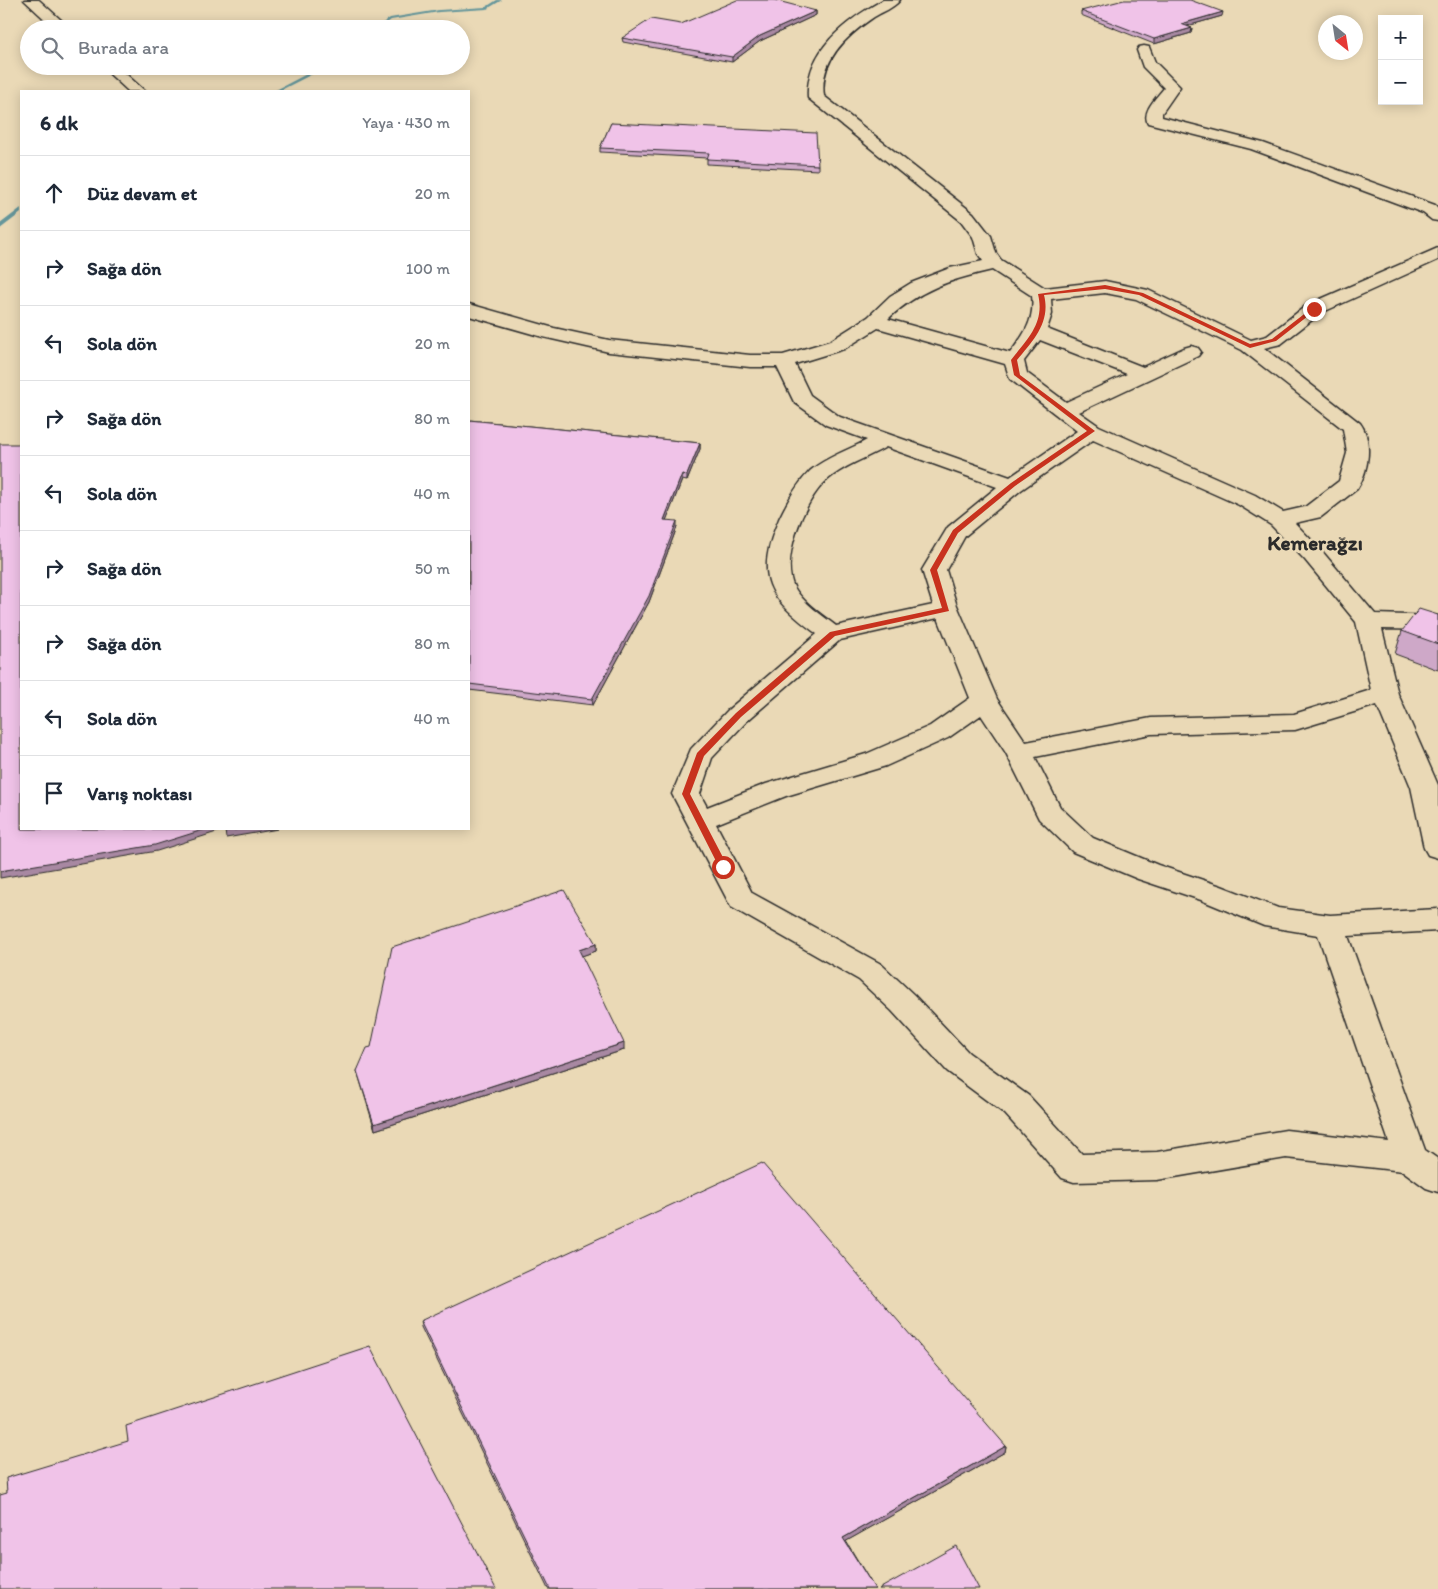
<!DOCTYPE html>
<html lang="tr">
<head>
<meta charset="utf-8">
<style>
  body { margin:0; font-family:Itim,sans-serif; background:#f6f6f7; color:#1f2937 }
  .controls { position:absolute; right:15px; top:15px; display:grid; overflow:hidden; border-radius:0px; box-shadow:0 2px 12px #0003 }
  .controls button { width:45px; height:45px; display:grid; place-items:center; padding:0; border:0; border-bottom:1px solid #e0e1e3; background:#fff; color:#1f2937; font:25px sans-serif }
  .compass { position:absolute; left:1318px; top:15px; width:45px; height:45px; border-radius:50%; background:#fff; box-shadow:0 2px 12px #0003; rotate:150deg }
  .stop { position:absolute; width:15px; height:15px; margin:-11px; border:4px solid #c8321e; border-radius:50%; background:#fff }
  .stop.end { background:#c8321e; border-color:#fff; box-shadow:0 1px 5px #0008 }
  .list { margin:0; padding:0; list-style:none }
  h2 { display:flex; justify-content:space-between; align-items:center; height:65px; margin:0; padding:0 20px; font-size:21px }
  h2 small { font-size:16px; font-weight:400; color:#747a83 }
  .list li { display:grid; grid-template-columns:32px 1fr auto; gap:15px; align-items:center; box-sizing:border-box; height:75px; padding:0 20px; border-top:1px solid #e0e1e3 }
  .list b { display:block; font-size:19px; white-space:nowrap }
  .list em { font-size:16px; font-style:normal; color:#747a83 }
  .icon { flex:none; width:28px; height:28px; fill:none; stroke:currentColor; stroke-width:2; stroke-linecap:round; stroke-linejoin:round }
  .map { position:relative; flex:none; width:1438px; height:1589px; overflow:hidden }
  .search { position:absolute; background:#fff; box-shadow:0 2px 12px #0003; left:20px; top:20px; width:450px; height:55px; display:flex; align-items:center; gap:12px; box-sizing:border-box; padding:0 18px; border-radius:28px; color:#747a83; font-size:19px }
  .panel { position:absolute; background:#fff; box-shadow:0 2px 12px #0003; left:20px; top:90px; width:450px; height:740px; border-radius:0px }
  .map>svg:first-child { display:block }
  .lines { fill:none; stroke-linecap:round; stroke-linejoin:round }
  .stream { fill:#65969b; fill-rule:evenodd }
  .minor-casing { stroke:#2b2b2b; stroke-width:3 }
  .minor { fill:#ead9b6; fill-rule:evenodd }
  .wall { fill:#cea8c8; stroke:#2b2b2b }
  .shaded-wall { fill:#a888a2; stroke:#2b2b2b }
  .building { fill:#f0c3e8; stroke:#2b2b2b }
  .route { fill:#c8321e }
  .labels { text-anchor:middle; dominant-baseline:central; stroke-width:5; stroke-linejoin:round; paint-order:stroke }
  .quarter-label { font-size:21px; font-weight:bold; fill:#2b2b2b; stroke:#ead9b6 }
</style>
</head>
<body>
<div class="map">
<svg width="1438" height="1589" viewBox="0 0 1438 1589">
  <rect width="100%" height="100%" fill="#ead9b6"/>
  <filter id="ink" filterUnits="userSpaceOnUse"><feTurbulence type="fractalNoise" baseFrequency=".02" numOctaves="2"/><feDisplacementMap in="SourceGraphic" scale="10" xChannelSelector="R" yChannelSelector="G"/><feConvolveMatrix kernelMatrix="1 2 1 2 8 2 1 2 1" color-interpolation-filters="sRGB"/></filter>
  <g filter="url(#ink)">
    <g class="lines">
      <!-- stream -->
      <g class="stream">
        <path d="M 497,0 L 502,0 L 487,9 L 439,12 L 391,20 L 379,29 L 374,29 L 390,18 L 439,10 L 486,7 Z"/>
        <path d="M 322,66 L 328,66 L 279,91 L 274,91 Z"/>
        <path d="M 21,208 L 21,213 L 0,229 L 0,224 Z"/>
      </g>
      <defs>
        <g id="minor">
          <path d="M 24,0 L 39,0 L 71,29 L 55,29 Z"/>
          <path d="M 883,0 L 900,0 C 894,8 882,12 874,17 C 846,36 819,61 824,96 L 973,213 L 991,236 L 996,253 L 1001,260 L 1045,288 L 1105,281 L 1148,290 L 1251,340 L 1267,336 L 1307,305 L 1438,248 L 1438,260 L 1321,313 L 1281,344 L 1264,348 L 1360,423 C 1373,440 1369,471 1357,489 L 1321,517 L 1295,523 L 1321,550 L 1375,614 L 1438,616 L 1438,630 L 1382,629 L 1398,694 L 1438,785 L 1438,858 L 1428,855 L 1424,848 L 1411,787 L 1377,705 L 1295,730 L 1151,734 L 1035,757 L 1060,807 L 1093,838 L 1158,865 L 1221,886 L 1278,908 L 1330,915 L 1438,909 L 1438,931 L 1348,936 L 1425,1150 L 1438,1159 L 1438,1192 L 1426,1188 L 1403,1171 L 1286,1158 L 1157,1180 L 1074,1182 L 1062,1178 L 1005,1114 L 947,1071 L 892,1011 L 859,980 L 731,907 L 672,794 L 691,749 L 729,709 L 817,634 C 768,598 754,577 779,519 C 787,502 797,484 810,471 C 826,457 849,450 867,440 L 826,425 L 794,402 L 777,367 L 750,367 L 609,352 L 543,337 L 469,316 L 469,304 L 554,328 L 609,340 L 750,355 L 783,355 L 830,341 L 868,317 L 890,296 L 911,283 L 950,268 L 983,261 L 978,254 L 973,237 L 961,221 L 808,98 C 805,51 845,21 883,0 ZM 992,270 L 1032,296 C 1035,320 1024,335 1010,353 L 888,319 C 918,290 952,279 992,270 ZM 1105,293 L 1136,299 L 1242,350 L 1343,429 L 1347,453 L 1339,481 L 1305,507 L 1283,512 L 1255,495 L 1099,426 L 1079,412 L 1198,356 L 1201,352 L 1198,348 L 1191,346 L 1184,348 L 1143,367 L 1047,329 L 1052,314 L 1051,299 ZM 878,328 L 1005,364 L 1010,379 L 1077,431 L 1010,477 L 840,417 L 810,395 L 795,364 L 844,349 ZM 1040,340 L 1127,374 L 1066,402 L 1027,373 L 1024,361 ZM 1093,440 L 1239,505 L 1271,525 L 1305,560 L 1356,622 L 1371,690 L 1294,714 L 1151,718 L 1026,742 L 997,699 L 956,603 L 946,570 L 965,536 L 1021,490 ZM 886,447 L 997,487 L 948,527 L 922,570 L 933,605 L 836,626 C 822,615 803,603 794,587 C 780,559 804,501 826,481 C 842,466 867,458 886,447 ZM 938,618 L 970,698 L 930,726 L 866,754 L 766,784 L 707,807 L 700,794 L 712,758 L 747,721 L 840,640 ZM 981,715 L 1006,753 L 1039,819 L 1073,852 L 1138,879 L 1201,900 L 1264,926 L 1318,935 L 1389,1142 L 1286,1130 L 1157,1152 L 1082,1154 L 1029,1096 L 969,1053 L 914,995 L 881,964 L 752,893 L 716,824 L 786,796 L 886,766 L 948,738 Z"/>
          <path d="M 1144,46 L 1149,47 L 1155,62 L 1180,87 L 1162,113 L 1162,117 L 1263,143 L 1435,205 L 1438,208 L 1438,221 L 1432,220 L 1423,213 L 1251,149 L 1148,123 C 1141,112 1157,97 1164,88 L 1143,67 L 1137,50 L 1139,47 Z"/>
          <path d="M 101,66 L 117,66 L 145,91 L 128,91 Z"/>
        </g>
      </defs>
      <!-- minor casing -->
      <use href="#minor" class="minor-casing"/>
      <!-- minor -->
      <use href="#minor" class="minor"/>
    </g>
    <!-- wall -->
    <g class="wall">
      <path d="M 816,11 L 816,15 L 760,41 L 732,62 L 623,42 L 622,38 Z"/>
      <path d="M 1081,11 L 1222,16 L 1187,26 L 1192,28 L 1191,33 L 1154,44 L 1081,15 Z"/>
      <path d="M 611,123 L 818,165 L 818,170 L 707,164 L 707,158 L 600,152 L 600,148 Z"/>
      <path d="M 469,420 L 700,443 L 700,449 L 687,481 L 682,480 L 666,520 L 677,527 L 649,602 L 593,705 L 469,690 Z"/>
      <path d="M 1438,615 L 1438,670 L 1395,654 L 1402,631 Z"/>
      <path d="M 596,944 L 596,951 L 581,956 L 624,1050 L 375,1130 L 357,1071 L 371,1047 Z"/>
      <path d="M 420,1321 L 1006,1446 L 1005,1452 L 846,1541 L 875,1589 L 548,1589 L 421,1327 Z"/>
    </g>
    <!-- shaded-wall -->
    <g class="shaded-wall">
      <path d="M 816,11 L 816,15 L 760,41 L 732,62 L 732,57 L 760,36 Z"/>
      <path d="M 1223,12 L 1222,16 L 1180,28 L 1181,24 Z"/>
      <path d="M 1192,28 L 1191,33 L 1154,44 L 1154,39 Z"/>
      <path d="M 700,443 L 700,449 L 687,481 L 687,475 Z"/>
      <path d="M 682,474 L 682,480 L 664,526 L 664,520 Z"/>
      <path d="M 677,521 L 677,527 L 649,602 L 593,705 L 592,699 Z"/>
      <path d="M 206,829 L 226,829 L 157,851 L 0,878 L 0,871 Z"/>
      <path d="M 241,829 L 278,829 L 226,838 L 225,831 Z"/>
      <path d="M 596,944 L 596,951 L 579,957 L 579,950 Z"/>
      <path d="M 624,1043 L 624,1050 L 375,1130 L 374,1124 Z"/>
      <path d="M 1006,1446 L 1005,1452 L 843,1543 L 843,1538 Z"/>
    </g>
    <!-- building -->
    <g class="building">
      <path d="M 737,0 L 774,0 L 816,11 L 760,36 L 732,57 L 622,38 L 651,19 L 681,24 Z"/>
      <path d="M 1124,0 L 1190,0 L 1223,12 L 1181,24 L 1192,28 L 1154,39 L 1081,11 Z"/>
      <path d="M 611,123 L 816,133 L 818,165 L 707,159 L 709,153 L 600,148 Z"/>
      <path d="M 469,420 L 700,443 L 687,475 L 682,474 L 664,520 L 677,521 L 649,596 L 592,699 L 469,684 Z"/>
      <path d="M 0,444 L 21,444 L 21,829 L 206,829 L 155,845 L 0,871 Z"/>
      <path d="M 1419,609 L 1438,615 L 1438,644 L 1402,631 Z"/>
      <path d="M 225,829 L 241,829 L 225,831 Z"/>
      <path d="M 564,890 L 596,944 L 579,950 L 624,1043 L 374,1124 L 357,1071 L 367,1048 L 371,1047 L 392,947 Z"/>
      <path d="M 762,1163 L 1006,1446 L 843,1538 L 875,1589 L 550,1589 L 420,1321 Z"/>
      <path d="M 370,1346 L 496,1589 L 0,1589 L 0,1495 L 7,1493 L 6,1478 L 128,1441 L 126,1426 Z"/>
      <path d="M 956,1546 L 979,1589 L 879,1589 Z"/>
    </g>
  </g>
  <!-- route -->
  <path class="route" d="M 1105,285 L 1143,293 L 1250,344 L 1272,339 L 1312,308 L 1317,309 L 1276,341 L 1250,348 L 1139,295 L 1105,289 L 1044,295 C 1051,322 1033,341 1017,360 L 1020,375 L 1095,431 L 1015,486 L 958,533 L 937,570 L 949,611 L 835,636 L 741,717 L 704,756 L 690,794 L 728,867 L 726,869 L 720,869 L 682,794 L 697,753 L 736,713 L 830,632 L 942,608 L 930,570 L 953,530 L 1011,483 L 1087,431 L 1014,375 L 1011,360 C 1028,338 1045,323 1038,294 Z"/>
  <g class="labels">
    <!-- quarter labels -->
    <g class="quarter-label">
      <text x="1315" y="542">Kemerağzı</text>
    </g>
  </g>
</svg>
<div class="controls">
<button>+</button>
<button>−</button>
</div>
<svg class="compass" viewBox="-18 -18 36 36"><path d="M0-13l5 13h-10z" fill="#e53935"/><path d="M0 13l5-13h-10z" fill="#747a83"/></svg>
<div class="stop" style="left:723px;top:867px"></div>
<div class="stop end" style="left:1314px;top:309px"></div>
<div class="search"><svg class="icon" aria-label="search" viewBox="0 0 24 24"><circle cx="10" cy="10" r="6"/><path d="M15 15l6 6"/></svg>Burada ara</div>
<section class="panel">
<h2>6 dk<small>Yaya · 430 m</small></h2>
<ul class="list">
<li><svg class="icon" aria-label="ahead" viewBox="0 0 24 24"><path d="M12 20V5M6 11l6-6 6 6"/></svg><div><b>Düz devam et</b></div><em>20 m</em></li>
<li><svg class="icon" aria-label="right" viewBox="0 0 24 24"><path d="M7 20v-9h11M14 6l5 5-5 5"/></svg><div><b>Sağa dön</b></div><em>100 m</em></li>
<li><svg class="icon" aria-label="left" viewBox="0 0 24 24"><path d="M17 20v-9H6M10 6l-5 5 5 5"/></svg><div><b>Sola dön</b></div><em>20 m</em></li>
<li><svg class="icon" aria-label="right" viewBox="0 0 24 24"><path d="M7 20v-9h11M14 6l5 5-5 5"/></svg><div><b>Sağa dön</b></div><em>80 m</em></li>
<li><svg class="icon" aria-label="left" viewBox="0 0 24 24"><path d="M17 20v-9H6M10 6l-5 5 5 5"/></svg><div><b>Sola dön</b></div><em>40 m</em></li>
<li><svg class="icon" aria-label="right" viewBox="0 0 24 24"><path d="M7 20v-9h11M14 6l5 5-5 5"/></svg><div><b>Sağa dön</b></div><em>50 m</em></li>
<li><svg class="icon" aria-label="right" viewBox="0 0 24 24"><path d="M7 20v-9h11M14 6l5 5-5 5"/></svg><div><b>Sağa dön</b></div><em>80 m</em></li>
<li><svg class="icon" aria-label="left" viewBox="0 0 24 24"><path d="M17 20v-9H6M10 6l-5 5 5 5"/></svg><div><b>Sola dön</b></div><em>40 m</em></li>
<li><svg class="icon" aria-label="arrive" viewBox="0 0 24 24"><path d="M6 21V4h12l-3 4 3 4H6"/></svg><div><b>Varış noktası</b></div></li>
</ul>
</section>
</div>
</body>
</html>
